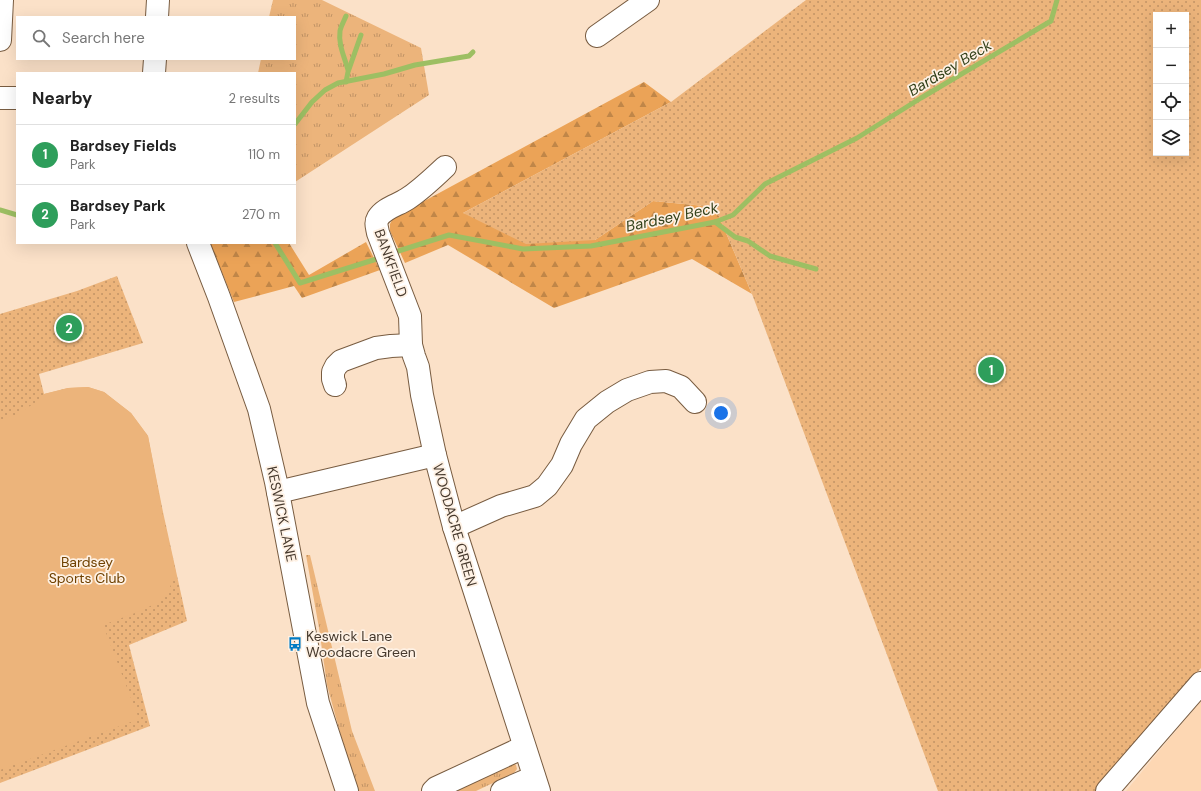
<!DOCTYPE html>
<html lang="en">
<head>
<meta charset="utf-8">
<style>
  body { margin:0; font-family:"DM Sans",sans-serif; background:#f2f2f2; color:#222 }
  .controls { position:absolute; right:12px; top:12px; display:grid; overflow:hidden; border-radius:0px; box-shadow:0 4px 16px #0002 }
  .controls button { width:36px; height:36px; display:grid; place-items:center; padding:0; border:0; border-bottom:1px solid #e0e0e0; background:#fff; color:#222; font:20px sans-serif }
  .you { position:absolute; left:721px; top:413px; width:14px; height:14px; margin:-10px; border:3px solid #fff; border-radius:50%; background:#1a73e8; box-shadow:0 0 0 6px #1a73e833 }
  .badge { display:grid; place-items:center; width:26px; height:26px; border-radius:50%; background:#ea580c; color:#fff; font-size:13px; font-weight:700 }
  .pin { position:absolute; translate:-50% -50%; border:2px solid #fff; box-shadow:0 1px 4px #0006 }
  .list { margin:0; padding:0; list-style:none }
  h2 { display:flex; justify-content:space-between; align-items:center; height:52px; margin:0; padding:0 16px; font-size:17px }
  h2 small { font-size:13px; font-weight:400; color:#767676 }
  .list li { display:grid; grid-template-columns:26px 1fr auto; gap:12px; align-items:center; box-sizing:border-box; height:60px; padding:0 16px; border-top:1px solid #e0e0e0 }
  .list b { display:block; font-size:15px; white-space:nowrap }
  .list p { margin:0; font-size:13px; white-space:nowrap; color:#767676 }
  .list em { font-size:13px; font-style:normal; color:#767676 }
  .icon { flex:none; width:22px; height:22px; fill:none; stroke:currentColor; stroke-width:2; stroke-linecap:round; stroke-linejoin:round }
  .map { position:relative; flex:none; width:1201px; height:791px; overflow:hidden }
  .search { position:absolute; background:#fff; box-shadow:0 4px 16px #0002; left:16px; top:16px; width:280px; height:44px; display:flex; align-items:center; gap:10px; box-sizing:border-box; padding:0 14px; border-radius:0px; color:#767676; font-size:15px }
  .panel { position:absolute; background:#fff; box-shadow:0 4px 16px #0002; left:16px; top:72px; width:280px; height:172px; border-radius:0px }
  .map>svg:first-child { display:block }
  .built { fill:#fdd7b3 }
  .grass { fill:url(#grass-tufts) }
  .forest { fill:url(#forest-firs) }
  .park { fill:url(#park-dots); fill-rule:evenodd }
  .garden { fill:#ecb47b }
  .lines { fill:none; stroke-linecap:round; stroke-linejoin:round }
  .stream { stroke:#9dbf63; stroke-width:5 }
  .minor-casing { stroke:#785c41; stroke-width:24 }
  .minor { stroke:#fff; stroke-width:22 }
  .labels { text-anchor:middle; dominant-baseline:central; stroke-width:3.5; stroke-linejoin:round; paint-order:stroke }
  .street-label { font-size:14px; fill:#46392d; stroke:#fef1e4 }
  .park-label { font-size:14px; fill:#704202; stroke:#fef1e4 }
  .poi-label { font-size:14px; fill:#46392d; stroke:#fef1e4; text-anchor:start }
  .water-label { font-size:15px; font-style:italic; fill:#324019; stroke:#fef1e4 }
</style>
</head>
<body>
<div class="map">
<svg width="1201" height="791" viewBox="0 0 1201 791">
  <defs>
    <pattern id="grass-tufts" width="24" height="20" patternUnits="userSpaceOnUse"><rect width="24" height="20" fill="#ecb47b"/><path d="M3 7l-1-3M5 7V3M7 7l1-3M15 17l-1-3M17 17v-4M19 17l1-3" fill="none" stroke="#c19365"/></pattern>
    <pattern id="forest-firs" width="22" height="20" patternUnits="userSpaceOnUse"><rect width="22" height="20" fill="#eba357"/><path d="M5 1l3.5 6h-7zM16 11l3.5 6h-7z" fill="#c08648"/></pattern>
    <pattern id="park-dots" width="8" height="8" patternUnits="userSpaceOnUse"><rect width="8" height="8" fill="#ecb47b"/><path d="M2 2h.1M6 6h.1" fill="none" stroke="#c19365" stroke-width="1.8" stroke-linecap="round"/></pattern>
  </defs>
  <rect width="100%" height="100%" fill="#fbe1c8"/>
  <!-- built -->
  <path class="built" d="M 1201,701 L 1201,791 L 1126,791 L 1155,756 Z"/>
  <!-- grass -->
  <g class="grass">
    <path d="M 273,0 L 322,0 L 421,48 L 429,95 L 295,182 L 295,73 L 258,73 L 261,59 L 295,59 L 295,17 L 269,17 Z"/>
    <path d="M 306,555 L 310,555 L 352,731 L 375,791 L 356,791 L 327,685 L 319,628 Z"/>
    <path d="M 513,763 L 516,765 L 517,769 L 514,773 L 476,791 L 446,791 Z"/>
  </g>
  <!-- forest -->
  <g class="forest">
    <path d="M 644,82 L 671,102 L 463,213 L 595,240 L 653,201 L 715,207 L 752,294 L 692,259 L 554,308 L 448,245 L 405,263 L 390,231 L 390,224 L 393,218 Z"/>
    <path d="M 366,242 L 380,270 L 302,298 L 294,286 L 234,302 L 210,243 L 289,243 L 309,275 Z"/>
  </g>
  <!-- park -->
  <g class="park">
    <path d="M 806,0 L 1201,0 L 1201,668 L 1097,791 L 938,791 L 752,294 L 715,207 L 653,201 L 595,240 L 526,244 L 463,213 L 671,102 ZM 1156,15 L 1186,15 L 1186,153 L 1156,153 Z"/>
    <path d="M 117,276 L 143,343 L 39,374 L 44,394 L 68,388 L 88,387 L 104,392 L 131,413 L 148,436 L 163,512 L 187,621 L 129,645 L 150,726 L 0,783 L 0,314 L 77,291 Z"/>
  </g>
  <!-- garden -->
  <path class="garden" d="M 88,387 L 104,392 L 131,413 L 148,436 L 163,516 L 176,573 L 167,594 L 157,603 L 135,613 L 103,625 L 139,719 L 0,770 L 0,420 L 18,414 L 45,396 L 44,394 L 68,388 Z"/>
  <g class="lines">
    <!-- stream -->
    <g class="stream">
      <path d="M 346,16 C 344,21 341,26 340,31 C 338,45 345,58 348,70"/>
      <path d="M 346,82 L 348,72 L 361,35"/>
      <path d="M 295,124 L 312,102 L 325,90 L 338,83 L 384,74 L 415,65 L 469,56 L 473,52"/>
      <path d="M 0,210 L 17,215"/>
      <path d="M 715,222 L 735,237 L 748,241 L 770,256 L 816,269"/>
      <path d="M 275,243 L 300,283 L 383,257"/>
      <path d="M 392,253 L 449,235 L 523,249 L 591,246 L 715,222 L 733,215 L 765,184 L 857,138 L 921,98 L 1051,21 L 1057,0"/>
    </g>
    <defs>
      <g id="minor">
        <path d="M 157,17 L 158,0"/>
        <path d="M 597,36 L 648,0"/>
        <path d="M 0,40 L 2,0"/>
        <path d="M 154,73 L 155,59"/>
        <path d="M 0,98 L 17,98"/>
        <path d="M 198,243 L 219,297 L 259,409 L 276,482 L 318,703 L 347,791"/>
        <path d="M 335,385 L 333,379 L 333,372 L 336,366 L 341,361 L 376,348 L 391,346 L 411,345"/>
        <path d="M 435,455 L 422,395 L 418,367 L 414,356 L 411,345 L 410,316 L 378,233 C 377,227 375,223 378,218 C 384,208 398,205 407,199 C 421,190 433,178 445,167"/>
        <path d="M 278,492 L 435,455 L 454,527 L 539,791"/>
        <path d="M 454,527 L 501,506 L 535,496 L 547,486 L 562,465 L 571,444 L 586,419 L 607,402 L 627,390 L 650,382 L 666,381 L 681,387 L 695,402"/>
        <path d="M 433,791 L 436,788 L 524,747"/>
        <path d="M 502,791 L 534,777"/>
        <path d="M 1107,791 L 1201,683"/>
      </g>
    </defs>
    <!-- minor casing -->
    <use href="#minor" class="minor-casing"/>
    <!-- minor -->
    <use href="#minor" class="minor"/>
  </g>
  <!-- icons -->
  <defs>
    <symbol id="bus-bare" viewBox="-9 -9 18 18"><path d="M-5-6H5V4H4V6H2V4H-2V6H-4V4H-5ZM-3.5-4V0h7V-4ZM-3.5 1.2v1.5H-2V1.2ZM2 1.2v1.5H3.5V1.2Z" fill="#007bc4" stroke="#fef1e4" stroke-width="2.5" paint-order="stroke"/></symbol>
  </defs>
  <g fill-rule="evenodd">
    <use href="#bus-bare" x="285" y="634" width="20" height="20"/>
  </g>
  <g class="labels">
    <!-- street labels -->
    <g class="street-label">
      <text transform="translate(391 263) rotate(70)">BANKFIELD</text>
      <text transform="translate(282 514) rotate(78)">KESWICK LANE</text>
      <text transform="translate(455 525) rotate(74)">WOODACRE GREEN</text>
    </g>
    <!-- park labels -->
    <g class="park-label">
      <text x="87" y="562">Bardsey<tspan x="87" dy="16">Sports Club</tspan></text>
    </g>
    <!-- poi labels -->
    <g class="poi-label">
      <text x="306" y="636">Keswick Lane<tspan x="306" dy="16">Woodacre Green</tspan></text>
    </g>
    <!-- water labels -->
    <g class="water-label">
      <text transform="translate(950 68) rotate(-31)">Bardsey Beck</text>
      <text transform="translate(672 217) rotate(-12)">Bardsey Beck</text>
    </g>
  </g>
</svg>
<div class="controls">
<button>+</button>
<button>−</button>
<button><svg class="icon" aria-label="locate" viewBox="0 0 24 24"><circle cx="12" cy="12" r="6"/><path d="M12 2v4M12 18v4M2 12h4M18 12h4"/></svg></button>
<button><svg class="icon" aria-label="layers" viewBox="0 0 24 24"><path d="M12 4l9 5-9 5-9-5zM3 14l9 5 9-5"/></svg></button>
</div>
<div class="you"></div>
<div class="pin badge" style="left:991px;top:370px;background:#2e9e5b">1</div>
<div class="pin badge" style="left:69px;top:328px;background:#2e9e5b">2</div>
<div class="search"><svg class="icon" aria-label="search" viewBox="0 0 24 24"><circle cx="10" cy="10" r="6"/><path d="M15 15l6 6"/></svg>Search here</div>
<section class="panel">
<h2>Nearby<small>2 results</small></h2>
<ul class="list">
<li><span class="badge" style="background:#2e9e5b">1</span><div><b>Bardsey Fields</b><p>Park</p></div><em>110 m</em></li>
<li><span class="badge" style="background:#2e9e5b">2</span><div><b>Bardsey Park</b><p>Park</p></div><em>270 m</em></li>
</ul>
</section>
</div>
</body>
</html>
